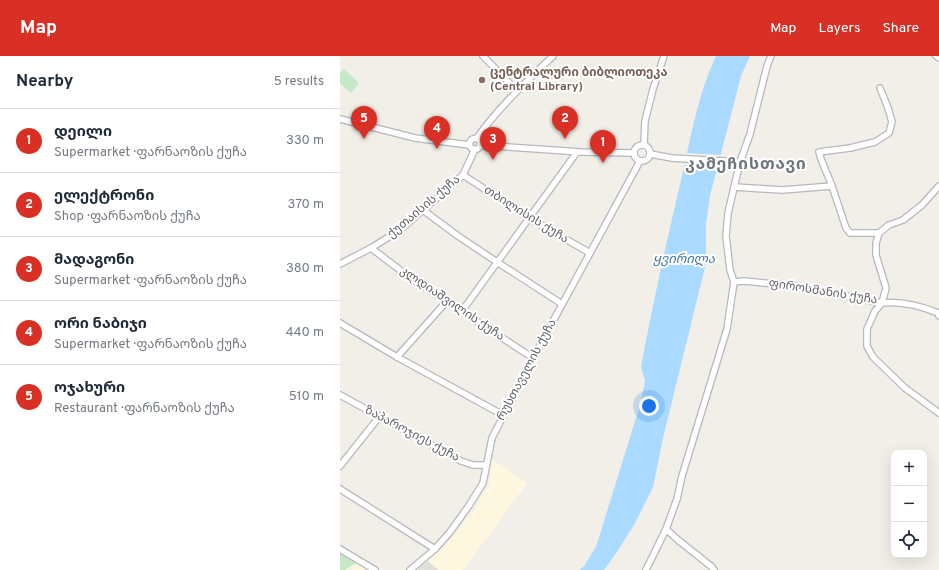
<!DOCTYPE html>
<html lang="en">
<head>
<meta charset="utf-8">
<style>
  body { margin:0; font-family:Overpass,"Noto Sans Georgian",sans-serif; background:#f2f2f3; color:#1f2937 }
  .controls { position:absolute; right:12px; bottom:12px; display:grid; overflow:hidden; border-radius:8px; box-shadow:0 4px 16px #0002 }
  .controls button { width:36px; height:36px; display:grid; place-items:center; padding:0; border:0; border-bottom:1px solid #e0e1e3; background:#fff; color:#1f2937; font:20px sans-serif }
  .you { position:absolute; left:309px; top:350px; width:14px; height:14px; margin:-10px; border:3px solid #fff; border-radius:50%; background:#1a73e8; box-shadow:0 0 0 6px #1a73e833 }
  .badge { display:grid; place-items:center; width:26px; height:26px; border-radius:50%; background:#d93025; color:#fff; font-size:13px; font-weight:700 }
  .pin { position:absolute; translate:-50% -33px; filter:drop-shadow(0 1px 2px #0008) }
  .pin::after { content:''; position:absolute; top:21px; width:14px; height:12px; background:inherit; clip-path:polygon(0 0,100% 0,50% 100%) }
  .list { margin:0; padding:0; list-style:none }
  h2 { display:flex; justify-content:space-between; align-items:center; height:52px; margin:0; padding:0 16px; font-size:17px }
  h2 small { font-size:13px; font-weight:400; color:#747a83 }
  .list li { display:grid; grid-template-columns:26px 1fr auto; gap:12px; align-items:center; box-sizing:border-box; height:64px; padding:0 16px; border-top:1px solid #e0e1e3 }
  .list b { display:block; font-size:15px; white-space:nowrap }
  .list p { margin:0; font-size:13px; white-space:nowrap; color:#747a83 }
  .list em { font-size:13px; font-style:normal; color:#747a83 }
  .icon { flex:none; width:22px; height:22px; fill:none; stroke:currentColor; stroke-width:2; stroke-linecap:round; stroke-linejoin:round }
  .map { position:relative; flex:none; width:599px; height:514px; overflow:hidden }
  header { display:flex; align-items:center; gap:24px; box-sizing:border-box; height:56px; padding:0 20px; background:#d93025; color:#fff }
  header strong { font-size:19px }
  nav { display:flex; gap:22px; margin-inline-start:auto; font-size:14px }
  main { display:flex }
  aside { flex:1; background:#fff }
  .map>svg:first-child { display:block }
  .commercial { fill:#fef7e0 }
  .industrial { fill:#e0deda }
  .green { fill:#c5e8c5 }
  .water { fill:#aadaff }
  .pier { fill:#f1efe8 }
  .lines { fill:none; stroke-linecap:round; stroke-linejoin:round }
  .minor-casing { stroke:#b5b8bc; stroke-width:8 }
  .minor { stroke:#fff; stroke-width:5.5 }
  .education-dot { fill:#8d6e63; stroke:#fff; stroke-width:1.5 }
  .labels { text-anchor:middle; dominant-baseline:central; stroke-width:4; stroke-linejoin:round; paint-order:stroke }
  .education-label { font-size:12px; font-weight:bold; fill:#785e54; stroke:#fff; text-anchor:start }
  .street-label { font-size:12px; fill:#5f6368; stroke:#fff }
  .water-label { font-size:13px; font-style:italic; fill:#4174aa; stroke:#fff }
  .district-label { font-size:16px; font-weight:bold; letter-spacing:1px; fill:#70757a; stroke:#fff }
</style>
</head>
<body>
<header>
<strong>Map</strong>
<nav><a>Map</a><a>Layers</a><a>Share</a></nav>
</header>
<main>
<aside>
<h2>Nearby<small>5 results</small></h2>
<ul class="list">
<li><span class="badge">1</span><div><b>დეილი</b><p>Supermarket · ფარნაოზის ქუჩა</p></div><em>330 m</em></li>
<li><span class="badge">2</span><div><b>ელექტრონი</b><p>Shop · ფარნაოზის ქუჩა</p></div><em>370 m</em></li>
<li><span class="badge">3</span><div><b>მადაგონი</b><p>Supermarket · ფარნაოზის ქუჩა</p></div><em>380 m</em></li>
<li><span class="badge">4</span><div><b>ორი ნაბიჯი</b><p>Supermarket · ფარნაოზის ქუჩა</p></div><em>440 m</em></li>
<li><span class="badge">5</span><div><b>ოჯახური</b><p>Restaurant · ფარნაოზის ქუჩა</p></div><em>510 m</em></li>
</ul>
</aside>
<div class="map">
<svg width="599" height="514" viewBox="0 0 599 514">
  <rect width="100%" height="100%" fill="#f1efe8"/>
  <!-- commercial -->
  <g class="commercial">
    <path d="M 152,403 L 187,427 L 123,514 L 98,514 L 88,505 L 112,482 L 135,452 L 149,428 Z"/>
    <path d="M 18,506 L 30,514 L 5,514 Z"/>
  </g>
  <!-- industrial -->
  <path class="industrial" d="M 88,505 L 98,514 L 77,514 Z"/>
  <!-- green -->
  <g class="green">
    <path d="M 4,13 L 19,27 L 11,37 L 0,27 L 0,17 Z"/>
    <path d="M 0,495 L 18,506 L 5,514 L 0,514 Z"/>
  </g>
  <!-- water -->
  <path class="water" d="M 376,0 L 410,0 L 401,20 L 370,140 L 366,168 L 366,207 L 323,382 L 313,431 L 295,467 L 277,496 L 264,514 L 240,514 L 244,510 L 256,491 L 301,346 L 305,325 L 301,311 C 313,247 327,183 342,120 C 351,80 358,38 376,0 Z"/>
  <!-- pier -->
  <path class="pier" d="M 345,97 L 382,99 L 379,111 L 342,109 Z"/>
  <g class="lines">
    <defs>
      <g id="minor">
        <path d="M 143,0 L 177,35"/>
        <path d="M 596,0 L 599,2"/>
        <path d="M 0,63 L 75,82 L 129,89"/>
        <path d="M 137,82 C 158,52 186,26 213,0"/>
        <circle cx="135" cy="88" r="5.5"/>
        <path d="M 140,89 L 241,96 L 294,97"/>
        <path d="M 304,89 L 305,65 L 313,33 L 324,0"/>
        <circle cx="302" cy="97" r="8"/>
        <path d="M 400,106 L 410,78 L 427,10 L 431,0"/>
        <path d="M 123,119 L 189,162 L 250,197"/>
        <path d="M 492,130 L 481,103 L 479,96 L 510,92 L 535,86 L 549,77 L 552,66 L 548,52 L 540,32"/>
        <path d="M 599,130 L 582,149 L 563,164 L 549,169 L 539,177 L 536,187 L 536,199 L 546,232 L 542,247 L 535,255 L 527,273 L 527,290 L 533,301 L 565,332 L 599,357"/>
        <path d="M 394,131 L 442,134 L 492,130 L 506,172 L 510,177 L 539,177"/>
        <path d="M 83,154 L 118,180 L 157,206 L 222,248"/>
        <path d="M 31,192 L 68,220 L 193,302"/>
        <path d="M 0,208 L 31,192 L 60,174 L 83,154 L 123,119 L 135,93"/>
        <path d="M 394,226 L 404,225 L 453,230 L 542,247 C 561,245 581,250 598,257 L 599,260"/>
        <path d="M 122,255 L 237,96"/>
        <path d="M 0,267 L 57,301 L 163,359"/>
        <path d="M 57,301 L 107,245"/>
        <path d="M 0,339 L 121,405 L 133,409 L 146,409"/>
        <path d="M 0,410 L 39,361"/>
        <path d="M 0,433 L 95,493"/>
        <path d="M 326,473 L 338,484 L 372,511 L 374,514"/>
        <path d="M 0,493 L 35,514"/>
        <path d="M 70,514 L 95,493 L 110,476 L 128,451 L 143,427 L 152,382 L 193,302 L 300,105"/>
        <path d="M 306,514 L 326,473 L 337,443 L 342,420 L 387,273 L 394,226 L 390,214 L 386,180 L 388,157 L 400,106 L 332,102 L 310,98"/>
      </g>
    </defs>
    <!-- minor casing -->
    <use href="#minor" class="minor-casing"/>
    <!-- minor -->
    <use href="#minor" class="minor"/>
  </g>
  <!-- markers -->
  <circle class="education-dot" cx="142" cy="24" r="4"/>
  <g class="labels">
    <!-- education labels -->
    <g class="education-label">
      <text x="150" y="17">ცენტრალური ბიბლიოთეკა<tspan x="150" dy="14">(Central Library)</tspan></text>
    </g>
    <!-- street labels -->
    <g class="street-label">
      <text transform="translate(84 151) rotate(-40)">ქუთაისის ქუჩა</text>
      <text transform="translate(186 159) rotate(32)">თბილისის ქუჩა</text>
      <text transform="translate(483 236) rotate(9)">ფიროსმანის ქუჩა</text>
      <text transform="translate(112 248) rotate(34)">კლდიაშვილის ქუჩა</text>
      <text transform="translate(187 314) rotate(-62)">რუსთაველის ქუჩა</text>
      <text transform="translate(72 378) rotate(28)">ზაპაროჯიეს ქუჩა</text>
    </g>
    <!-- water labels -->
    <g class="water-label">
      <text x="344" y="204">ყვირილა</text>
    </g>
    <!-- district labels -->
    <g class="district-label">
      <text x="406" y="109">კამეჩისთავი</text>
    </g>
  </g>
</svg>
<div class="controls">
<button>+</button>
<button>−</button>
<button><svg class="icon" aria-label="locate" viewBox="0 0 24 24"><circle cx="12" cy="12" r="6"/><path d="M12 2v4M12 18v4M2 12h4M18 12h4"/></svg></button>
</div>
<div class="you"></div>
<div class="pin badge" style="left:263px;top:107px">1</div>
<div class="pin badge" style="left:225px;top:83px">2</div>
<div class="pin badge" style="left:153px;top:104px">3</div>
<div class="pin badge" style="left:97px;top:93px">4</div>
<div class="pin badge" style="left:24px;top:83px">5</div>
</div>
</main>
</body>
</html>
